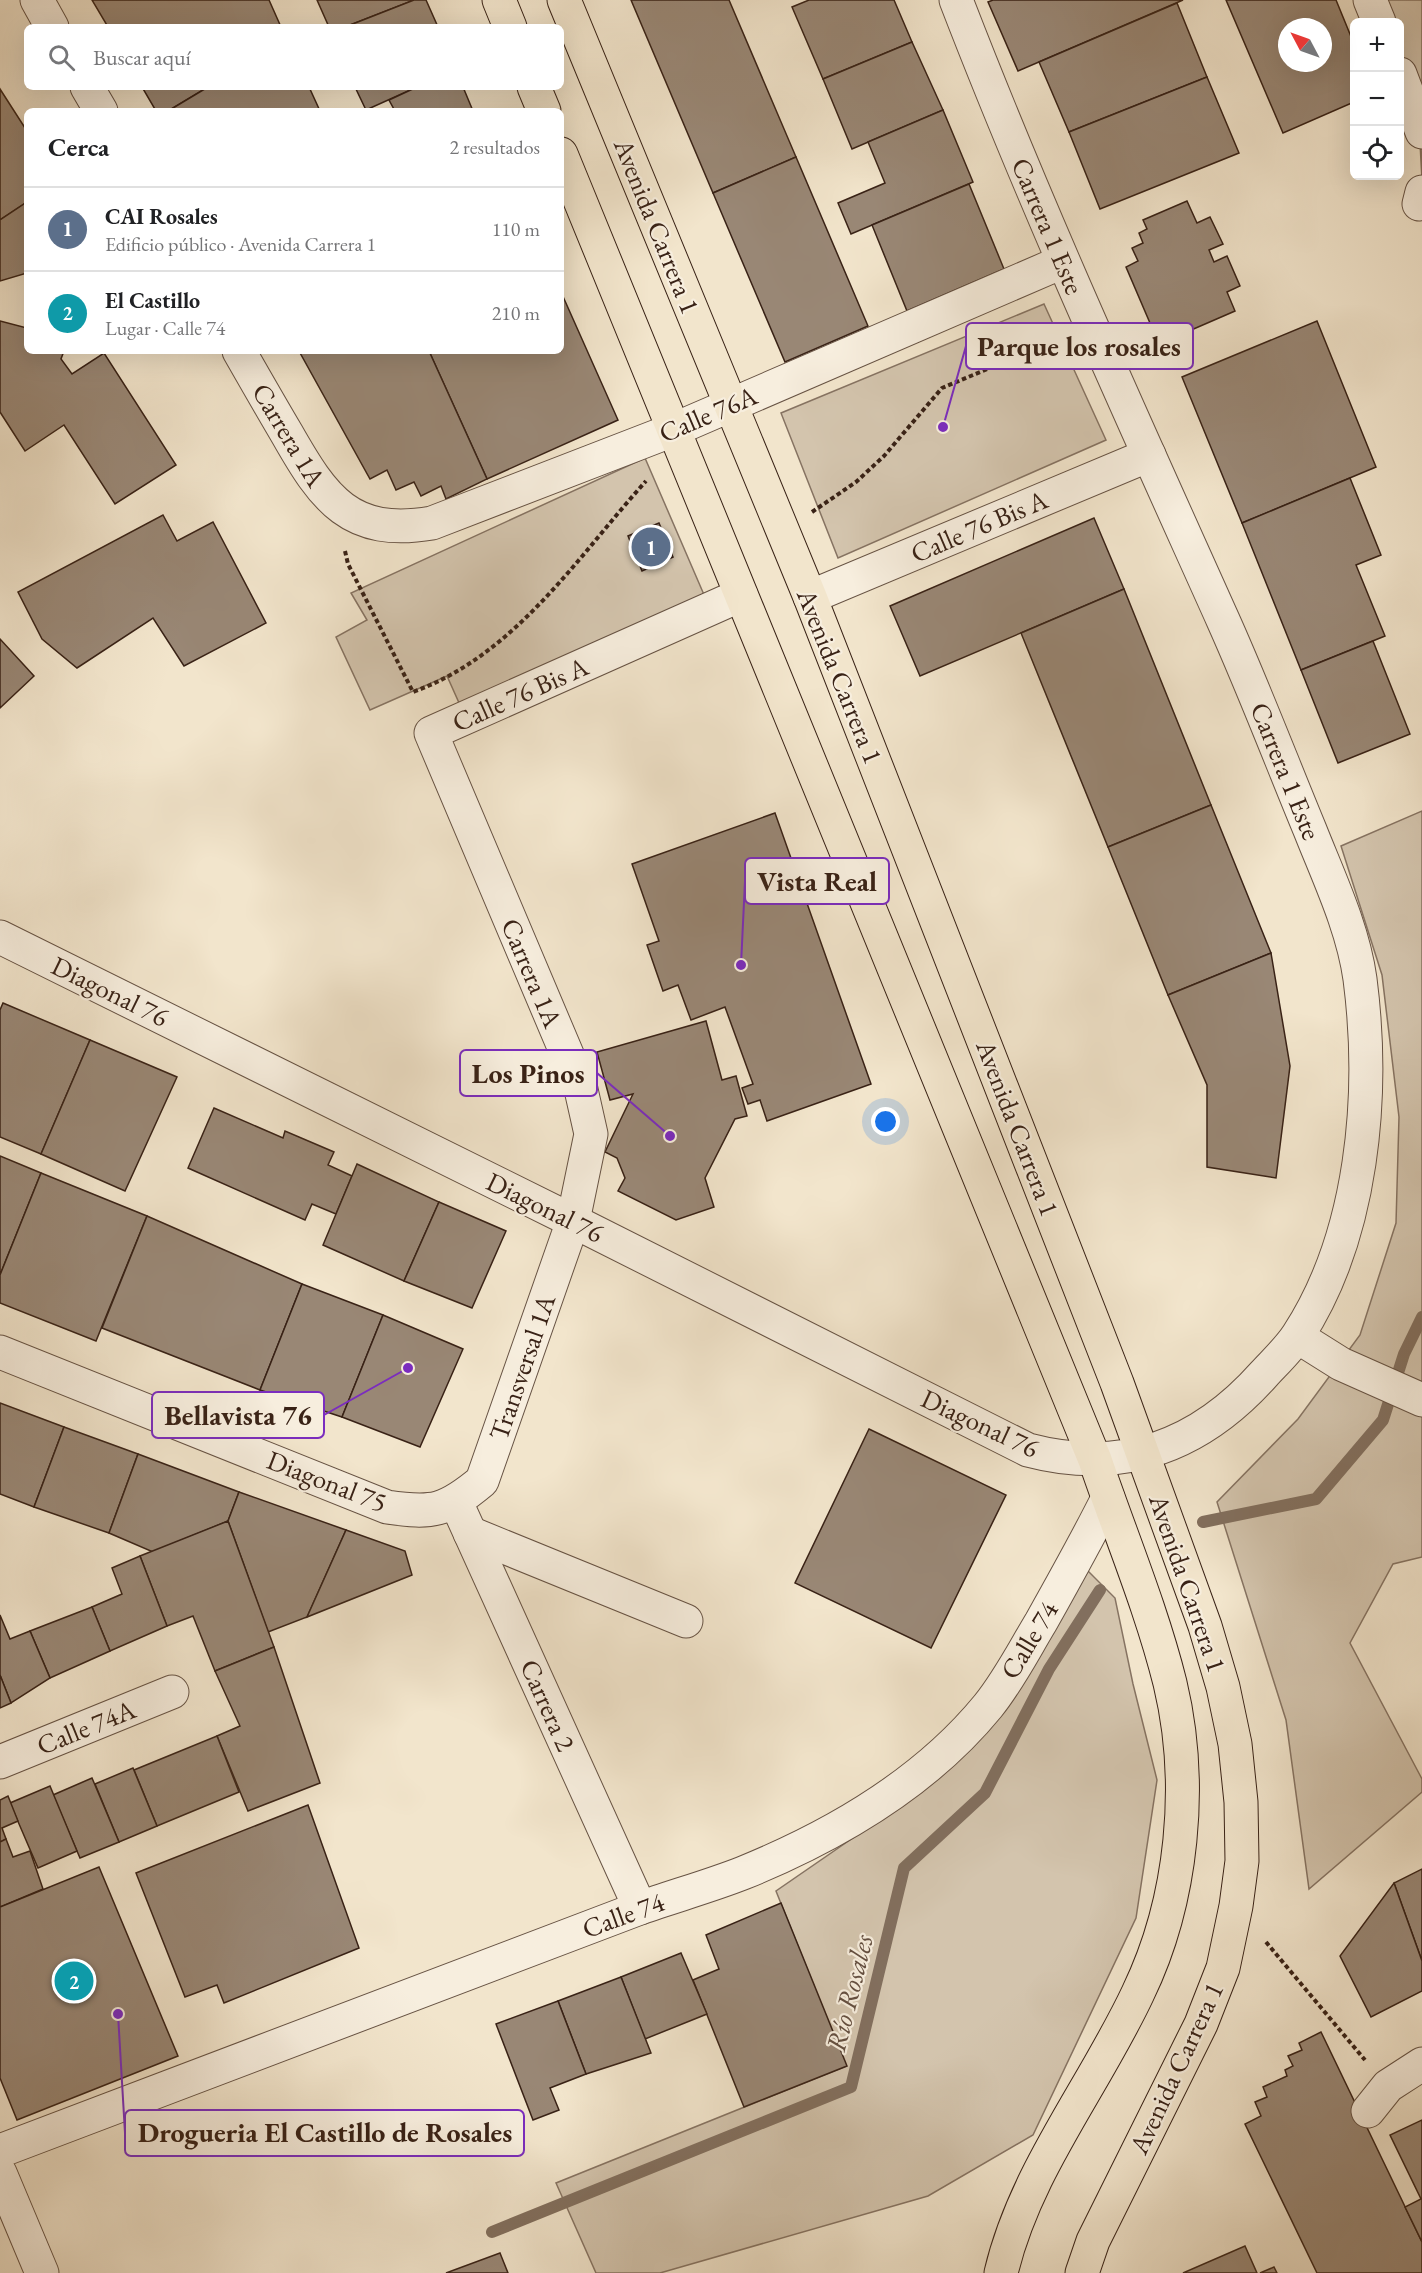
<!DOCTYPE html>
<html lang="es">
<head>
<meta charset="utf-8">
<style>
  body { margin:0; font-family:"EB Garamond",serif; background:#f6f6f6; color:#202124 }
  .controls { position:absolute; right:18px; top:18px; display:grid; overflow:hidden; border-radius:9px; box-shadow:0 6px 24px #0002 }
  .controls button { width:54px; height:54px; display:grid; place-items:center; padding:0; border:0; border-bottom:2px solid #e0e0e0; background:#fff; color:#202124; font:30px sans-serif }
  .compass { position:absolute; left:1278px; top:18px; width:54px; height:54px; border-radius:50%; background:#fff; box-shadow:0 6px 24px #0002; rotate:311deg }
  .you { position:absolute; left:886px; top:1122px; width:21px; height:21px; margin:-15px; border:4px solid #fff; border-radius:50%; background:#1a73e8; box-shadow:0 0 0 9px #1a73e833 }
  .badge { display:grid; place-items:center; width:39px; height:39px; border-radius:50%; background:#8f2418; color:#fff; font-size:20px; font-weight:700 }
  .pin { position:absolute; translate:-50% -50%; border:3px solid #fff; box-shadow:0 2px 6px #0006 }
  .list { margin:0; padding:0; list-style:none }
  h2 { display:flex; justify-content:space-between; align-items:center; height:78px; margin:0; padding:0 24px; font-size:26px }
  h2 small { font-size:20px; font-weight:400; color:#757577 }
  .list li { display:grid; grid-template-columns:39px 1fr auto; gap:18px; align-items:center; box-sizing:border-box; height:84px; padding:0 24px; border-top:2px solid #e0e0e0 }
  .list b { display:block; font-size:22px; white-space:nowrap }
  .list p { margin:0; font-size:20px; white-space:nowrap; color:#757577 }
  .list em { font-size:20px; font-style:normal; color:#757577 }
  .icon { flex:none; width:33px; height:33px; fill:none; stroke:currentColor; stroke-width:2; stroke-linecap:round; stroke-linejoin:round }
  .map { position:relative; flex:none; width:1422px; height:2273px; overflow:hidden }
  .search { position:absolute; background:#fff; box-shadow:0 6px 24px #0002; left:24px; top:24px; width:540px; height:66px; display:flex; align-items:center; gap:15px; box-sizing:border-box; padding:0 21px; border-radius:9px; color:#757577; font-size:22px }
  .panel { position:absolute; background:#fff; box-shadow:0 6px 24px #0002; left:24px; top:108px; width:540px; height:246px; border-radius:9px }
  .map>svg:first-child { display:block }
  .green { fill:#d3c4ad; stroke:#867362; stroke-width:1.5 }
  .lines { fill:none; stroke-linecap:round; stroke-linejoin:round }
  .stream { stroke:#826f5e; stroke-width:12 }
  .building { fill:#998775; stroke:#392216; stroke-width:1.5; fill-rule:evenodd }
  .minor-casing { stroke:#675344; stroke-width:35 }
  .major-casing { stroke:#392216; stroke-width:35 }
  .path { stroke:#392216; stroke-width:4; stroke-dasharray:4.5 3; stroke-linecap:butt }
  .minor { stroke:#f7eede; stroke-width:33 }
  .major { stroke:#f2e5cc; stroke-width:33 }
  .labels { text-anchor:middle; dominant-baseline:central; stroke-width:4.5; stroke-linejoin:round; paint-order:stroke }
  .street-label { font-size:27px; fill:#392216; stroke:#f7eede }
  .water-label { font-size:28px; font-style:italic; fill:#644f40; stroke:#f7eede }
  .leader { fill:none; stroke:#7b2cbf; stroke-width:2 }
  .callout-dot { fill:#7b2cbf; stroke:#f7eede; stroke-width:2 }
  .callout { fill:#f7eede; stroke:#7b2cbf; stroke-width:2 }
  .callout-label { font-size:28px; text-anchor:middle; font-weight:bold; fill:#392216 }
</style>
</head>
<body>
<div class="map">
<svg width="1422" height="2273" viewBox="0 0 1422 2273">
  <rect width="100%" height="100%" fill="#f2e5cc"/>
  <filter id="stains"><feTurbulence type="fractalNoise" baseFrequency=".00333" numOctaves="4"/><feColorMatrix values="0 0 0 0 .2 0 0 0 0 .09 0 0 0 0 .02 0 0 0 .5 -.17"/></filter>
  <radialGradient id="worn" r=".72"><stop offset=".6" stop-color="#630" stop-opacity="0"/><stop offset="1" stop-color="#630" stop-opacity=".3"/></radialGradient>
  <!-- green -->
  <g class="green">
    <path d="M 1369,0 L 1422,0 L 1422,180 L 1419,124 L 1400,75 L 1400,22 L 1378,22 Z"/>
    <path d="M 1044,304 L 1106,440 L 838,558 L 781,413 Z"/>
    <path d="M 645,458 L 705,597 L 460,705 L 447,676 L 370,710 L 336,637 L 367,620 L 351,593 Z"/>
    <path d="M 1422,811 L 1422,1557 L 1393,1564 L 1350,1643 L 1422,1779 L 1422,1792 L 1309,1889 L 1286,1720 L 1217,1502 L 1298,1419 L 1360,1335 L 1396,1223 L 1399,1117 L 1382,975 L 1341,846 Z"/>
    <path d="M 1084,1567 L 1115,1598 L 1133,1684 L 1157,1780 L 1136,1918 L 1033,2135 L 928,2196 L 660,2273 L 596,2273 L 556,2183 L 846,2066 L 776,1891 L 876,1822 Z"/>
  </g>
  <g class="lines">
    <!-- stream -->
    <g class="stream">
      <path d="M 1203,1522 L 1316,1499 L 1383,1420 L 1404,1354 L 1422,1317"/>
      <path d="M 492,2232 L 851,2087 L 904,1868 L 985,1793 L 1049,1669 L 1100,1590"/>
    </g>
  </g>
  <!-- building -->
  <g class="building">
    <path d="M 92,0 L 269,0 L 281,27 L 108,27 Z"/>
    <path d="M 317,0 L 414,0 L 345,27 L 329,27 Z"/>
    <path d="M 414,0 L 426,0 L 438,27 L 345,27 Z"/>
    <path d="M 631,0 L 729,0 L 796,157 L 713,193 Z"/>
    <path d="M 809,0 L 894,0 L 912,42 L 823,79 L 792,7 Z"/>
    <path d="M 993,0 L 1183,0 L 1018,71 L 988,2 Z"/>
    <path d="M 1226,0 L 1336,0 L 1354,44 L 1354,102 L 1283,133 ZM 1287,27 L 1323,27 L 1323,63 L 1287,63 Z"/>
    <path d="M 1177,3 L 1207,77 L 1069,132 L 1039,62 Z"/>
    <path d="M 912,42 L 943,110 L 852,149 L 823,79 Z"/>
    <path d="M 1207,77 L 1239,153 L 1100,209 L 1069,132 Z"/>
    <path d="M 142,87 L 208,87 L 168,111 L 156,111 Z"/>
    <path d="M 208,87 L 309,87 L 320,111 L 168,111 Z"/>
    <path d="M 355,87 L 417,87 L 366,110 Z"/>
    <path d="M 417,87 L 463,87 L 473,111 L 395,111 L 389,100 Z"/>
    <path d="M 0,89 L 27,131 L 27,202 L 0,220 Z"/>
    <path d="M 943,110 L 973,182 L 851,234 L 838,203 L 885,183 L 868,142 Z"/>
    <path d="M 796,157 L 868,326 L 785,362 L 713,193 Z"/>
    <path d="M 969,184 L 1004,269 L 907,311 L 872,225 Z"/>
    <path d="M 1187,201 L 1197,223 L 1210,217 L 1223,244 L 1209,250 L 1214,262 L 1227,256 L 1240,286 L 1227,292 L 1235,311 L 1159,344 L 1126,267 L 1138,261 L 1132,248 L 1143,243 L 1139,233 L 1147,229 L 1143,220 Z"/>
    <path d="M 27,202 L 27,273 L 0,281 L 0,220 Z"/>
    <path d="M 561,292 L 618,420 L 487,479 L 429,351 L 561,351 Z"/>
    <path d="M 0,321 L 27,328 L 27,351 L 64,351 L 61,359 L 72,374 L 104,353 L 176,465 L 115,504 L 64,425 L 25,451 L 0,412 Z"/>
    <path d="M 1317,321 L 1376,467 L 1242,523 L 1182,377 Z"/>
    <path d="M 299,351 L 429,351 L 487,479 L 446,499 L 441,486 L 421,496 L 414,482 L 396,490 L 387,470 L 370,479 Z"/>
    <path d="M 1350,478 L 1381,555 L 1356,565 L 1385,636 L 1301,670 L 1242,523 Z"/>
    <path d="M 163,515 L 177,541 L 213,522 L 266,623 L 184,666 L 153,618 L 77,668 L 42,639 L 18,592 Z"/>
    <path d="M 1094,518 L 1124,589 L 920,676 L 890,606 Z"/>
    <path d="M 659,523 L 673,557 L 642,571 L 628,536 Z"/>
    <path d="M 1124,589 L 1211,805 L 1108,847 L 1021,633 Z"/>
    <path d="M 0,639 L 34,676 L 0,708 Z"/>
    <path d="M 1373,641 L 1410,734 L 1338,763 L 1301,670 Z"/>
    <path d="M 1211,805 L 1271,953 L 1168,995 L 1108,847 Z"/>
    <path d="M 775,813 L 871,1084 L 767,1121 L 760,1100 L 748,1104 L 742,1088 L 753,1084 L 725,1007 L 691,1020 L 678,985 L 663,991 L 647,945 L 659,941 L 632,864 Z"/>
    <path d="M 1271,953 L 1290,1066 L 1276,1178 L 1207,1167 L 1207,1085 L 1168,995 Z"/>
    <path d="M 3,1003 L 90,1040 L 41,1154 L 0,1137 L 0,1010 Z"/>
    <path d="M 706,1021 L 722,1080 L 736,1076 L 747,1116 L 735,1119 L 705,1178 L 714,1207 L 676,1220 L 618,1191 L 625,1178 L 617,1158 L 605,1152 L 633,1094 L 610,1100 L 597,1052 Z"/>
    <path d="M 90,1040 L 177,1077 L 125,1191 L 41,1154 Z"/>
    <path d="M 214,1108 L 283,1138 L 285,1131 L 334,1152 L 328,1165 L 352,1176 L 336,1214 L 312,1204 L 305,1220 L 188,1168 Z"/>
    <path d="M 0,1156 L 41,1173 L 0,1275 Z"/>
    <path d="M 357,1164 L 439,1202 L 404,1281 L 323,1245 Z"/>
    <path d="M 41,1173 L 147,1216 L 96,1341 L 0,1303 L 0,1275 Z"/>
    <path d="M 439,1202 L 506,1231 L 472,1308 L 404,1281 Z"/>
    <path d="M 147,1216 L 302,1284 L 260,1390 L 102,1328 Z"/>
    <path d="M 302,1284 L 383,1315 L 342,1417 L 260,1390 Z"/>
    <path d="M 383,1315 L 463,1349 L 420,1447 L 342,1417 Z"/>
    <path d="M 0,1403 L 64,1427 L 34,1507 L 0,1494 Z"/>
    <path d="M 64,1427 L 138,1454 L 109,1533 L 34,1507 Z"/>
    <path d="M 869,1429 L 1006,1495 L 931,1648 L 795,1583 Z"/>
    <path d="M 138,1454 L 239,1492 L 228,1521 L 153,1552 L 109,1533 Z"/>
    <path d="M 239,1492 L 346,1530 L 307,1617 L 268,1632 L 228,1521 Z"/>
    <path d="M 228,1521 L 274,1647 L 215,1671 L 193,1616 L 167,1626 L 140,1556 Z"/>
    <path d="M 346,1530 L 405,1551 L 412,1575 L 307,1617 Z"/>
    <path d="M 140,1556 L 167,1626 L 110,1651 L 92,1607 L 122,1594 L 112,1568 Z"/>
    <path d="M 92,1607 L 110,1651 L 50,1678 L 30,1631 Z"/>
    <path d="M 0,1615 L 10,1639 L 30,1631 L 50,1678 L 11,1703 L 0,1675 Z"/>
    <path d="M 274,1647 L 320,1783 L 248,1811 L 217,1736 L 240,1726 L 215,1671 Z"/>
    <path d="M 0,1675 L 11,1703 L 0,1708 Z"/>
    <path d="M 217,1736 L 239,1792 L 157,1826 L 134,1770 Z"/>
    <path d="M 133,1768 L 157,1826 L 119,1842 L 95,1784 Z"/>
    <path d="M 92,1778 L 119,1842 L 80,1858 L 53,1795 Z"/>
    <path d="M 50,1786 L 77,1851 L 38,1868 L 10,1803 Z"/>
    <path d="M 8,1796 L 18,1821 L 2,1828 L 6,1839 L 0,1842 L 0,1800 Z"/>
    <path d="M 308,1805 L 359,1948 L 224,2003 L 217,1985 L 185,1997 L 136,1873 Z"/>
    <path d="M 6,1839 L 13,1857 L 30,1851 L 43,1889 L 0,1907 L 0,1842 Z"/>
    <path d="M 99,1867 L 178,2056 L 17,2120 L 0,2078 L 0,1907 Z"/>
    <path d="M 1422,1869 L 1422,1961 L 1394,1883 Z"/>
    <path d="M 1394,1883 L 1422,1961 L 1422,1991 L 1371,2017 L 1340,1956 Z"/>
    <path d="M 781,1903 L 847,2066 L 744,2107 L 693,1980 L 719,1969 L 706,1935 Z"/>
    <path d="M 681,1953 L 707,2014 L 645,2039 L 621,1977 Z"/>
    <path d="M 621,1977 L 651,2053 L 586,2074 L 558,2001 Z"/>
    <path d="M 558,2001 L 586,2074 L 550,2088 L 559,2110 L 533,2120 L 496,2024 Z"/>
    <path d="M 1321,2032 L 1422,2242 L 1422,2273 L 1317,2273 L 1245,2124 L 1261,2116 L 1255,2102 L 1267,2097 L 1263,2087 L 1287,2076 L 1285,2070 L 1293,2066 L 1288,2056 L 1302,2050 L 1299,2043 Z"/>
    <path d="M 1422,2120 L 1422,2242 L 1405,2207 L 1421,2199 L 1390,2135 Z"/>
    <path d="M 1245,2246 L 1257,2273 L 1183,2273 Z"/>
    <path d="M 500,2253 L 508,2273 L 446,2273 Z"/>
    <path d="M 1274,2267 L 1277,2273 L 1260,2273 Z"/>
  </g>
  <g class="lines">
    <defs>
      <g id="minor">
        <path d="M 37,0 L 52,27"/>
        <path d="M 1370,0 L 1379,22"/>
        <path d="M 1400,74 L 1422,132"/>
        <path d="M 87,87 L 101,111"/>
        <path d="M 1419,204 L 1422,192"/>
        <path d="M 239,351 C 255,379 271,407 287,434 C 324,499 350,537 432,523 L 673,430 L 1062,262"/>
        <path d="M 810,597 L 1149,455"/>
        <path d="M 0,937 L 573,1221 L 1028,1450 C 1123,1475 1200,1446 1264,1374 C 1275,1362 1289,1349 1298,1335 C 1363,1235 1375,1095 1360,979 C 1353,928 1329,878 1310,830 C 1281,760 1254,689 1223,620 C 1131,415 1037,210 956,0"/>
        <path d="M 1298,1337 L 1341,1364 L 1422,1400"/>
        <path d="M 0,1352 L 387,1507 C 433,1514 446,1511 482,1481 L 573,1221 L 591,1134 L 580,1085 L 431,733 L 741,595"/>
        <path d="M 456,1502 L 640,1908"/>
        <path d="M 470,1533 L 686,1621"/>
        <path d="M 0,1762 L 172,1692"/>
        <path d="M 1368,2111 L 1388,2086 L 1422,2064"/>
        <path d="M 0,2151 L 640,1908 C 674,1896 710,1886 743,1873 C 834,1836 925,1783 988,1706 C 1009,1680 1024,1650 1041,1622 C 1064,1581 1087,1540 1108,1498"/>
        <path d="M 0,2173 L 42,2273"/>
      </g>
      <g id="major">
        <path d="M 499,0 L 510,27"/>
        <path d="M 564,0 L 810,597 L 1117,1383 L 1205,1626 L 1223,1687 L 1235,1744 L 1241,1802 L 1242,1861 L 1236,1906 L 1223,1968 L 1201,2024 L 1093,2241 L 1082,2273"/>
        <path d="M 534,87 L 544,111"/>
        <path d="M 561,154 L 1095,1460 C 1120,1534 1151,1607 1170,1683 C 1194,1783 1183,1900 1138,1993 C 1094,2087 1025,2171 1001,2273"/>
      </g>
    </defs>
    <!-- minor casing -->
    <use href="#minor" class="minor-casing"/>
    <!-- major casing -->
    <use href="#major" class="major-casing"/>
    <!-- path -->
    <g class="path">
      <path d="M 812,512 L 856,482 L 884,456 L 942,388 L 1059,339"/>
      <path d="M 345,551 L 348,564 L 413,692 C 515,655 576,559 646,481"/>
      <path d="M 1266,1942 L 1365,2060"/>
    </g>
    <!-- minor -->
    <use href="#minor" class="minor"/>
    <!-- major -->
    <use href="#major" class="major"/>
  </g>
  <g class="labels">
    <!-- street labels -->
    <g class="street-label">
      <text transform="translate(657 226) rotate(68)">Avenida Carrera 1</text>
      <text transform="translate(1048 226) rotate(67)">Carrera 1 Este</text>
      <text transform="translate(708 414) rotate(-23)">Calle 76A</text>
      <text transform="translate(289 435) rotate(59)">Carrera 1A</text>
      <text transform="translate(979 526) rotate(-23)">Calle 76 Bis A</text>
      <text transform="translate(840 676) rotate(68)">Avenida Carrera 1</text>
      <text transform="translate(520 694) rotate(-24)">Calle 76 Bis A</text>
      <text transform="translate(1286 771) rotate(68)">Carrera 1 Este</text>
      <text transform="translate(532 973) rotate(67)">Carrera 1A</text>
      <text transform="translate(110 991) rotate(26)">Diagonal 76</text>
      <text transform="translate(1018 1128) rotate(69)">Avenida Carrera 1</text>
      <text transform="translate(545 1207) rotate(26)">Diagonal 76</text>
      <text transform="translate(522 1367) rotate(-71)">Transversal 1A</text>
      <text transform="translate(980 1423) rotate(25)">Diagonal 76</text>
      <text transform="translate(327 1481) rotate(21)">Diagonal 75</text>
      <text transform="translate(1188 1583) rotate(71)">Avenida Carrera 1</text>
      <text transform="translate(1029 1640) rotate(-59)">Calle 74</text>
      <text transform="translate(548 1705) rotate(66)">Carrera 2</text>
      <text transform="translate(86 1727) rotate(-22)">Calle 74A</text>
      <text transform="translate(623 1915) rotate(-20)">Calle 74</text>
      <text transform="translate(1176 2068) rotate(-65)">Avenida Carrera 1</text>
    </g>
    <!-- water labels -->
    <g class="water-label">
      <text transform="translate(849 1993) rotate(-76)">Río Rosales</text>
    </g>
  </g>
  <!-- callouts -->
  <path class="leader" d="M943 427L966 346M741 965L745 881M670 1136L597 1073M408 1368L324 1415M118 2014L125 2133"/>
  <g class="callout-dot">
    <circle cx="943" cy="427" r="6"/>
    <circle cx="741" cy="965" r="6"/>
    <circle cx="670" cy="1136" r="6"/>
    <circle cx="408" cy="1368" r="6"/>
    <circle cx="118" cy="2014" r="6"/>
  </g>
  <g class="callout">
    <rect x="966" y="323" width="227" height="46" rx="6"/>
    <rect x="745" y="858" width="144" height="46" rx="6"/>
    <rect x="460" y="1050" width="137" height="46" rx="6"/>
    <rect x="152" y="1392" width="172" height="46" rx="6"/>
    <rect x="125" y="2110" width="399" height="46" rx="6"/>
  </g>
  <g class="callout-label">
    <text x="1079" y="356">Parque los rosales</text>
    <text x="817" y="891">Vista Real</text>
    <text x="528" y="1083">Los Pinos</text>
    <text x="238" y="1425">Bellavista 76</text>
    <text x="325" y="2142">Drogueria El Castillo de Rosales</text>
  </g>
  <rect width="100%" height="100%" filter="url(#stains)"/>
  <rect width="100%" height="100%" fill="url(#worn)"/>
</svg>
<div class="controls">
<button>+</button>
<button>−</button>
<button><svg class="icon" aria-label="locate" viewBox="0 0 24 24"><circle cx="12" cy="12" r="6"/><path d="M12 2v4M12 18v4M2 12h4M18 12h4"/></svg></button>
</div>
<svg class="compass" viewBox="-18 -18 36 36"><path d="M0-13l5 13h-10z" fill="#e53935"/><path d="M0 13l5-13h-10z" fill="#757577"/></svg>
<div class="you"></div>
<div class="pin badge" style="left:651px;top:547px;background:#5c6f8a">1</div>
<div class="pin badge" style="left:74px;top:1981px;background:#0f9aa8">2</div>
<div class="search"><svg class="icon" aria-label="search" viewBox="0 0 24 24"><circle cx="10" cy="10" r="6"/><path d="M15 15l6 6"/></svg>Buscar aquí</div>
<section class="panel">
<h2>Cerca<small>2 resultados</small></h2>
<ul class="list">
<li><span class="badge" style="background:#5c6f8a">1</span><div><b>CAI Rosales</b><p>Edificio público · Avenida Carrera 1</p></div><em>110 m</em></li>
<li><span class="badge" style="background:#0f9aa8">2</span><div><b>El Castillo</b><p>Lugar · Calle 74</p></div><em>210 m</em></li>
</ul>
</section>
</div>
</body>
</html>
